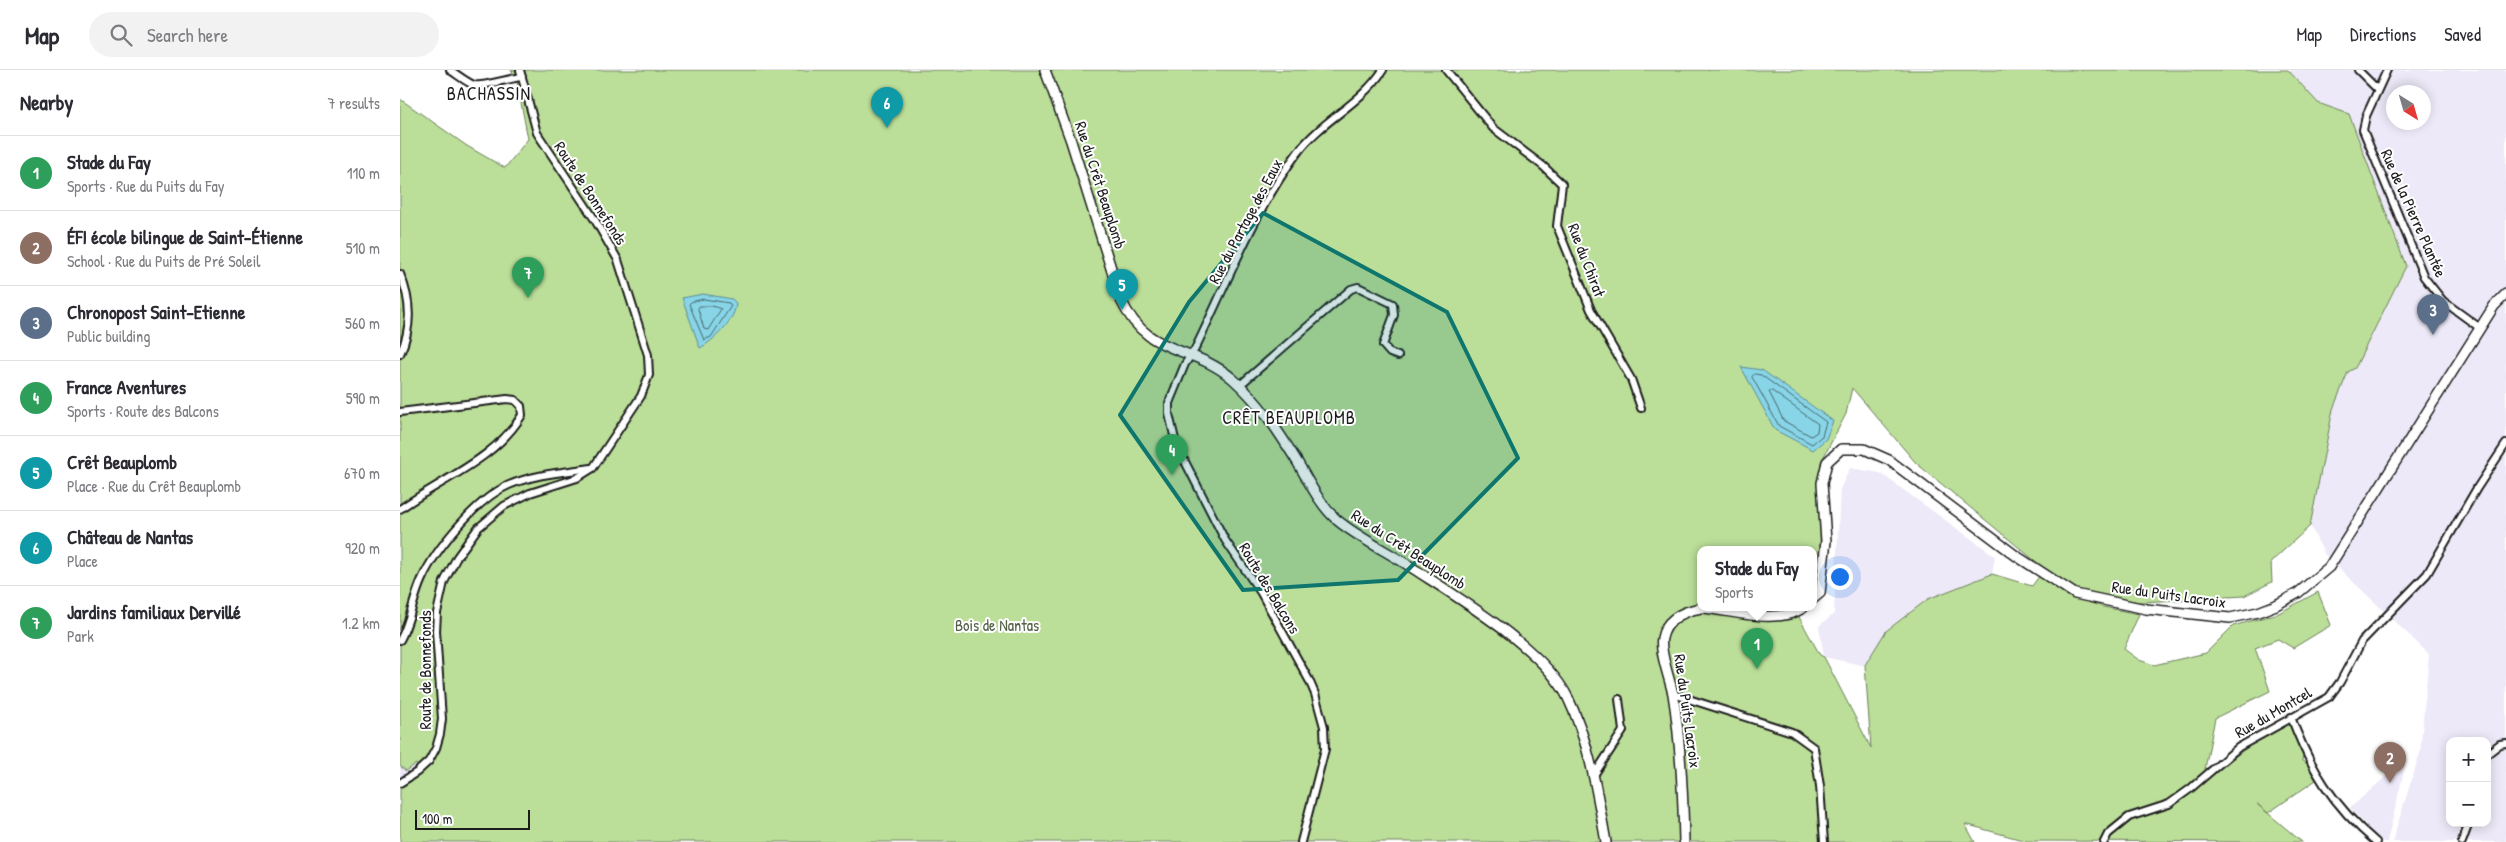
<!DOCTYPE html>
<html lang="en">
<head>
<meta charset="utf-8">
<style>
  body { margin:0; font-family:"Patrick Hand",sans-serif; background:#f2f2f3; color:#2b2b33 }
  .controls { position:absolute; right:15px; bottom:15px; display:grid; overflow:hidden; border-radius:10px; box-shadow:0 2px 12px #0003 }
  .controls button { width:45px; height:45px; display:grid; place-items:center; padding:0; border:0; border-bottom:1px solid #e1e1e2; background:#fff; color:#2b2b33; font:25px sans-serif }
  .compass { position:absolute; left:1986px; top:15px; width:45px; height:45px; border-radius:50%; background:#fff; box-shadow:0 2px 12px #0003; rotate:143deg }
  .scale { position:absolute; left:15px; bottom:12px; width:115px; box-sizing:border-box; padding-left:5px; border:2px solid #1c1c1c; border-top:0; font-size:14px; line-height:18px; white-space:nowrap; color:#1c1c1c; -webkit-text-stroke:4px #fff; paint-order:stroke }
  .you { position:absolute; left:1439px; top:506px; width:18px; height:18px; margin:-12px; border:4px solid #fff; border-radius:50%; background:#1a73e8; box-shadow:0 0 0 8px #1a73e833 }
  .badge { display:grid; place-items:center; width:32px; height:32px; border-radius:50%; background:#2563eb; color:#fff; font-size:16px; font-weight:700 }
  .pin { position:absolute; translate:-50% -41px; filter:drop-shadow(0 1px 2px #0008) }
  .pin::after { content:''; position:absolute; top:26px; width:18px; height:15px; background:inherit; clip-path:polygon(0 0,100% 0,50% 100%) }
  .popup { position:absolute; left:1297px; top:476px; width:120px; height:65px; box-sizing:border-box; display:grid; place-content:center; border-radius:10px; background:#fff; filter:drop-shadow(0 1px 4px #0005); font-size:16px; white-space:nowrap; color:#7c7c81 }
  .popup b { font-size:19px; color:#2b2b33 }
  .popup::after { content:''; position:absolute; left:50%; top:100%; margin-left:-10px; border:10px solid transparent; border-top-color:#fff }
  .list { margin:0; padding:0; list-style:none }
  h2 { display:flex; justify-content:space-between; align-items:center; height:65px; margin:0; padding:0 20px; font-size:21px }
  h2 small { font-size:16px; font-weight:400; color:#7c7c81 }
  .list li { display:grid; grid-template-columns:32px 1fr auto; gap:15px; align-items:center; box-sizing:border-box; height:75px; padding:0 20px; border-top:1px solid #e1e1e2 }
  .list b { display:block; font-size:19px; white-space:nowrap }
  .list p { margin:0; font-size:16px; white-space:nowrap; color:#7c7c81 }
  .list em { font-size:16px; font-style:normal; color:#7c7c81 }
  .icon { flex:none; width:28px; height:28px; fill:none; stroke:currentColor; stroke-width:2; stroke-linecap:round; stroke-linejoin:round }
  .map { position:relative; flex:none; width:2106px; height:772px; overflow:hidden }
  header { display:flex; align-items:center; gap:30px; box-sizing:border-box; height:70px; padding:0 25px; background:#fff; border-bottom:1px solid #e1e1e2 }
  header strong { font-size:24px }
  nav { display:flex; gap:28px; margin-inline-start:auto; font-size:18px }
  .search { width:350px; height:45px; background:#f2f2f3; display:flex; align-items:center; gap:12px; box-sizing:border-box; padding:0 18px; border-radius:28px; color:#7c7c81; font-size:19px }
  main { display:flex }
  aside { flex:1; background:#fff }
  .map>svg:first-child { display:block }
  .built { fill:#ede9f8; fill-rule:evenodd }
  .green { fill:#bbdf99; stroke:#6c7e5a }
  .water { fill:#88d5e7; stroke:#5d8b96 }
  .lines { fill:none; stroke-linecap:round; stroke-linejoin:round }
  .shore { stroke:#47666d; stroke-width:1 }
  .street-casing { stroke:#1c1c1c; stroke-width:10 }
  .secondary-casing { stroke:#1c1c1c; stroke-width:12 }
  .street { stroke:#fff; stroke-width:6 }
  .secondary { stroke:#fff; stroke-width:9 }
  .marked { fill:#0f766e; fill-opacity:0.2; stroke:#0f766e; stroke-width:4; stroke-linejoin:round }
  .labels { text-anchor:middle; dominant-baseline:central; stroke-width:4; stroke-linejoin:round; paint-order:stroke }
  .street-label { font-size:16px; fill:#1c1c1c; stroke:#fff }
  .park-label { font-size:16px; fill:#546048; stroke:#fff }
  .neighbourhood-label { font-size:18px; letter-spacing:1px; fill:#1c1c1c; stroke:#fff }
</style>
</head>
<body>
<header>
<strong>Map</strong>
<div class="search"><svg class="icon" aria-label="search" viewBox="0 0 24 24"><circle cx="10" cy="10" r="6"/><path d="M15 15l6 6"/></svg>Search here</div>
<nav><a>Map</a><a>Directions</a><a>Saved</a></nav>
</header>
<main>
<aside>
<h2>Nearby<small>7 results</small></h2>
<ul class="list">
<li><span class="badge" style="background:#2e9e5b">1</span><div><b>Stade du Fay</b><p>Sports · Rue du Puits du Fay</p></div><em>110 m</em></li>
<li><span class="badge" style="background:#8d6e63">2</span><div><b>ÉFI école bilingue de Saint-Étienne</b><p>School · Rue du Puits de Pré Soleil</p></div><em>510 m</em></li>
<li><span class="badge" style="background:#5c6f8a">3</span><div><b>Chronopost Saint-Etienne</b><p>Public building</p></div><em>560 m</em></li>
<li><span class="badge" style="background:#2e9e5b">4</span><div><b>France Aventures</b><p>Sports · Route des Balcons</p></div><em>590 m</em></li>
<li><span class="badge" style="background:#0f9aa8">5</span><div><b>Crêt Beauplomb</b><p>Place · Rue du Crêt Beauplomb</p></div><em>670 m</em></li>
<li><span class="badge" style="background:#0f9aa8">6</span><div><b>Château de Nantas</b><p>Place</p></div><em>920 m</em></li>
<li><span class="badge" style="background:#2e9e5b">7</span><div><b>Jardins familiaux Dervillé</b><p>Park</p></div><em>1.2 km</em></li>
</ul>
</aside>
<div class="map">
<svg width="2106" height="772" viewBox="0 0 2106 772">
  <rect width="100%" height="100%" fill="#fff"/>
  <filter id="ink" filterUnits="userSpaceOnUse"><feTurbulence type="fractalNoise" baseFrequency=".02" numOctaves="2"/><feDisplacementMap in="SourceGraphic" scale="10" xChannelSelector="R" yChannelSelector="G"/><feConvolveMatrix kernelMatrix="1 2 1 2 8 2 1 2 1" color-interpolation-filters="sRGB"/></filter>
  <g filter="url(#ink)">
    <!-- built -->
    <g class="built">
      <path d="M 1888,0 L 2106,0 L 2106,772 L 1992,772 L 2020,683 L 2029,584 L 1925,485 L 1910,456 L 1933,339 L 1948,301 L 1949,44 L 1918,33 ZM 1994,22 L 2024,22 L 2024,52 L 1994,52 ZM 2050,671 L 2087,671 L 2087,753 L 2050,753 Z"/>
      <path d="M 1450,398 L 1480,403 L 1595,486 L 1592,504 L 1528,529 L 1486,561 L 1465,595 L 1461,595 L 1424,587 L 1419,556 L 1434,544 L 1440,419 Z"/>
      <path d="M 0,673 L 19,698 L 0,709 Z"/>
      <path d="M 2007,688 L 1987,772 L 1982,772 L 1950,738 Z"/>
    </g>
    <!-- green -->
    <path class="green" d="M 111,0 L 1888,0 L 1918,33 L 1949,44 L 2006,196 L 1955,298 L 1948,302 L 1933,339 L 1910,456 L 1871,492 L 1872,512 L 1844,526 L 1781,530 L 1739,532 L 1676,520 L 1639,494 L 1516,393 L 1452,318 L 1446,344 L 1421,392 L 1420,495 L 1413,505 L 1413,480 L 1301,480 L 1301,538 L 1394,538 L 1420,585 L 1424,587 L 1471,678 L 1465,595 L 1486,561 L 1528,529 L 1592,504 L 1632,516 L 1640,505 L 1673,527 L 1703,537 L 1739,544 L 1724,579 L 1739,590 L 1754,595 L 1806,583 L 1833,556 L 1879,543 L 1918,522 L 1931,555 L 1893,578 L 1878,569 L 1855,578 L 1870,621 L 1815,648 L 1805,699 L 1815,693 L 1820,698 L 1856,671 L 1890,653 L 1903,684 L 1902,691 L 1907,693 L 1916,710 L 1868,743 L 1857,734 L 1902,772 L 1626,771 L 1565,754 L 1575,772 L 0,772 L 0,709 L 19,698 L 16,694 L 6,701 L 0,696 L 0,29 L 67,76 L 105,98 L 128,69 L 117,12 Z"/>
    <!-- water -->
    <g class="water">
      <path d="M 303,224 L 332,229 L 336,233 C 336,249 314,271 300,278 L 282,228 Z"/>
      <path d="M 1341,297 L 1362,300 L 1433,351 L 1426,369 L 1413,380 L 1375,360 Z"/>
    </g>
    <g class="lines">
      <!-- shore -->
      <g class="shore">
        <path d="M 304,229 L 329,233 L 331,236 L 311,267 L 304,270 L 289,234 L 291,232 Z"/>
        <path d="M 300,236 L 312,236 L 321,239 L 308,260 L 304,259 L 298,239 Z"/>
        <path d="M 1355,304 L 1361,305 L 1426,352 L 1422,366 L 1412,374 L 1379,356 L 1352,307 Z"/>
        <path d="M 1369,321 L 1372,321 L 1418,354 L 1417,362 L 1411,366 L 1384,351 Z"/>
      </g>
      <defs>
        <g id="street">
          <path d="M 50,0 C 58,5 66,12 74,15 C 82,17 111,8 122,7"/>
          <path d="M 1046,0 L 1093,58 L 1143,96 L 1162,114 L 1157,156 L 1191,240 L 1231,309 L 1241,338"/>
          <path d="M 1958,0 L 1977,19"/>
          <path d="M 1987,0 L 1966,46 L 1963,60 L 2024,207 L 2043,231 L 2080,258"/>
          <path d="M 0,204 C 11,230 12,258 0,284"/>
          <path d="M 840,315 L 951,219 L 958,217 L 993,234 L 994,245 L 983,275 L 990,283 L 998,286"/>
          <path d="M 0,342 L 107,329 L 115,330 L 121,336 L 122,345 C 96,389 40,410 0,439"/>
          <path d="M 0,570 C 10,553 13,528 22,509 C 36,478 78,428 109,415 C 135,404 164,402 191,398"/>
          <path d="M 1273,624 L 1392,662 L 1414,678 L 1420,716 L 1424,772"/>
          <path d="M 1891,647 C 1910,698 1933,736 1976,772"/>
          <path d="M 2087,684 L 2100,674 L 2106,673"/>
          <path d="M 1194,705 L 1223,661 L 1219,629"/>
          <path d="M 0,713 L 17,702 L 29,691 L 36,678 L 40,664 L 42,649 L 36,561 L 37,543 L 44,512 L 57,487 L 78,458 L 104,436 L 130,423 L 177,408 L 193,398 L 241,326 L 249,305 L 248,285 L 218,190 L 195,150 L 137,63 L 120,0"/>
          <path d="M 901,772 L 925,679 L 924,657 L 915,624 L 909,610 L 861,523 L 825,470 L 776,374 L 769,344 L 769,333 L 785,294 L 795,279 C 827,214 854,141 898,82 C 922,50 961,34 983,0"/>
          <path d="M 1704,772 L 1708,764 L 1729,747 L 1769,734 L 1790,719 L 1839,677 L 1929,627 L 1940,612 L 1962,571 L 2027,504 L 2077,418 L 2106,374"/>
          <path d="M 2062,772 L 2069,753"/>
        </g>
        <g id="secondary">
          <path d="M 645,0 L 671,71 L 721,230 C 748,288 791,273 833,309 C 860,333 879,362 898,393 C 909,412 920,435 937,450 C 960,469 989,482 1014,499 C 1060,529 1144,579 1168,628 C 1190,674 1197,723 1206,772"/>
          <path d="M 1413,529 L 1420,523 L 1426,471 L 1422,413 L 1427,392 L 1441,379 L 1464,379 L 1489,390 L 1615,485 L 1675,524 L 1746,539 L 1830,548 L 1858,542 L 1876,535 L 1898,523 L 1929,497 L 2094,236 L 2106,224"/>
          <path d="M 1304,538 C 1334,541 1377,555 1403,538"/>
          <path d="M 1284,772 C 1283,722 1281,673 1273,624 C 1270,610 1259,581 1262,568 C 1266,549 1284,541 1301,538"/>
        </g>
      </defs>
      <!-- street casing -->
      <use href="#street" class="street-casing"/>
      <!-- secondary casing -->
      <use href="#secondary" class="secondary-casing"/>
      <!-- street -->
      <use href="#street" class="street"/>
      <!-- secondary -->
      <use href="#secondary" class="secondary"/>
    </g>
  </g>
  <!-- marked area -->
  <path class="marked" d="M 863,143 L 1047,242 L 1118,388 L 998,510 L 843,520 L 720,345 L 789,232 Z"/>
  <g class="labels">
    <!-- street labels -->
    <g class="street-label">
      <text transform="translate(701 115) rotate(72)">Rue du Crêt Beauplomb</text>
      <text transform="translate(191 123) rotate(57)">Route de Bonnefonds</text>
      <text transform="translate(2014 143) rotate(66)">Rue de la Pierre Plantée</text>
      <text transform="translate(845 151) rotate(-62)">Rue du Partage des Eaux</text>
      <text transform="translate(1187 190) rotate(69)">Rue du Chirat</text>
      <text transform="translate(1009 479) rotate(33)">Rue du Crêt Beauplomb</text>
      <text transform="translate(870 518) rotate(59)">Route des Balcons</text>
      <text transform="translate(1769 524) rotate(8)">Rue du Puits Lacroix</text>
      <text transform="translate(25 600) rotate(-90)">Route de Bonnefonds</text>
      <text transform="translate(1288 641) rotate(82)">Rue du Puits Lacroix</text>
      <text transform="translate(1873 642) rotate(-30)">Rue du Montcel</text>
    </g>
    <!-- park labels -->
    <g class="park-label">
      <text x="597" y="555">Bois de Nantas</text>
    </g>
    <!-- neighbourhood labels -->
    <g class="neighbourhood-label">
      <text x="89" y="23">BACHASSIN</text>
      <text x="889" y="347">CRÊT BEAUPLOMB</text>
    </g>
  </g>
</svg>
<div class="controls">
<button>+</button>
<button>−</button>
</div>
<svg class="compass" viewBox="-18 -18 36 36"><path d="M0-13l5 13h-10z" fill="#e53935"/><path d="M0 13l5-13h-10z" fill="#7c7c81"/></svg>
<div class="scale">100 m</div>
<div class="you"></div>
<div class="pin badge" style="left:1357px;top:599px;background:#2e9e5b">1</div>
<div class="popup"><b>Stade du Fay</b>Sports</div>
<div class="pin badge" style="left:1990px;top:713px;background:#8d6e63">2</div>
<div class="pin badge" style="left:2033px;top:265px;background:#5c6f8a">3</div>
<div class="pin badge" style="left:772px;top:405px;background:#2e9e5b">4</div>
<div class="pin badge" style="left:722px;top:240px;background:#0f9aa8">5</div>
<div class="pin badge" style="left:487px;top:58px;background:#0f9aa8">6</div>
<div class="pin badge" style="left:128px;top:228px;background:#2e9e5b">7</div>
</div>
</main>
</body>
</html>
